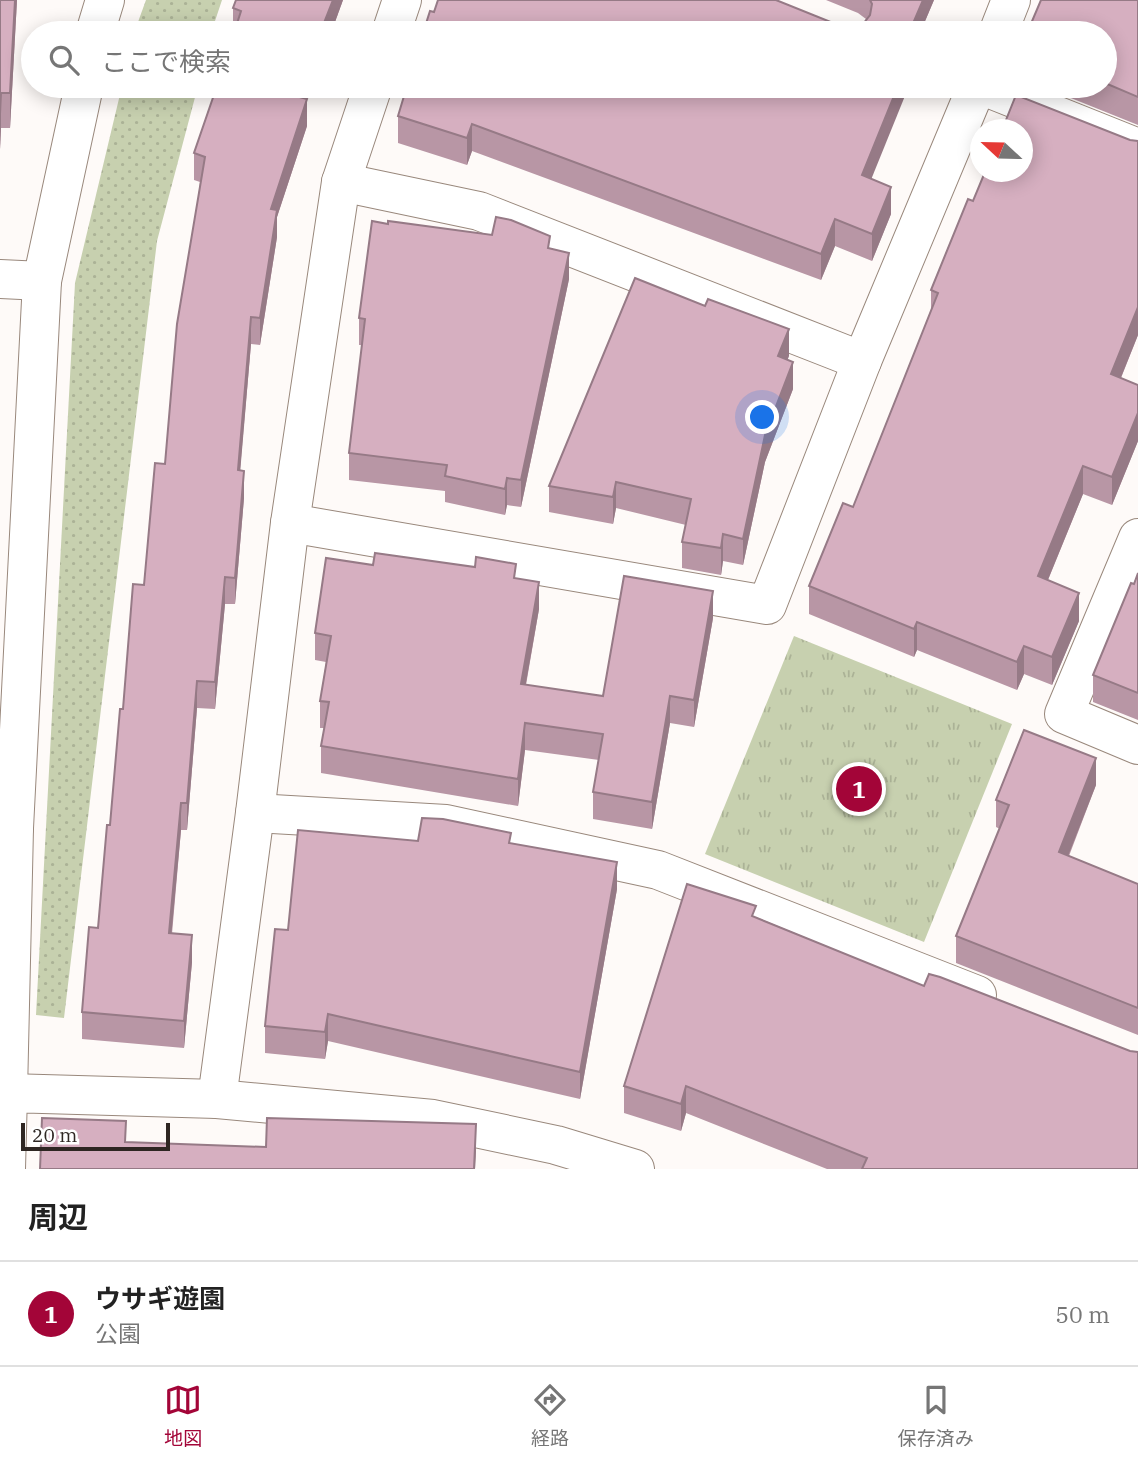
<!DOCTYPE html>
<html lang="ja">
<head>
<meta charset="utf-8">
<style>
  body { margin:0; font-family:"IBM Plex Serif","Noto Sans JP",serif; background:#f2f2f2; color:#222 }
  .compass { position:absolute; left:970px; top:119px; width:63px; height:63px; border-radius:50%; background:#fff; box-shadow:0 4px 18px #0003; rotate:292deg }
  .scale { position:absolute; left:21px; bottom:18px; width:149px; box-sizing:border-box; padding-left:7px; border:4px solid #2e2622; border-top:0; font-size:19px; line-height:24px; white-space:nowrap; color:#2e2622; -webkit-text-stroke:5px #fff; paint-order:stroke }
  .you { position:absolute; left:763px; top:418px; width:24px; height:24px; margin:-18px; border:5px solid #fff; border-radius:50%; background:#1a73e8; box-shadow:0 0 0 10px #1a73e833 }
  .badge { display:grid; place-items:center; width:46px; height:46px; border-radius:50%; background:#a30538; color:#fff; font-size:23px; font-weight:700 }
  .pin { position:absolute; translate:-50% -50%; border:4px solid #fff; box-shadow:0 2px 7px #0006 }
  .list { margin:0; padding:0; list-style:none }
  h2 { display:flex; justify-content:space-between; align-items:center; height:91px; margin:0; padding:0 28px; font-size:30px }
  h2 small { font-size:23px; font-weight:400; color:#767676 }
  .list li { display:grid; grid-template-columns:46px 1fr auto; gap:21px; align-items:center; box-sizing:border-box; height:105px; padding:0 28px; border-top:2px solid #e0e0e0 }
  .list b { display:block; font-size:26px; white-space:nowrap }
  .list p { margin:0; font-size:23px; white-space:nowrap; color:#767676 }
  .list em { font-size:23px; font-style:normal; color:#767676 }
  .icon { flex:none; width:38px; height:38px; fill:none; stroke:currentColor; stroke-width:2; stroke-linecap:round; stroke-linejoin:round }
  .map { position:relative; flex:none; width:1138px; height:1169px; overflow:hidden }
  .search { position:absolute; background:#fff; box-shadow:0 4px 18px #0003; left:21px; right:21px; top:21px; height:77px; display:flex; align-items:center; gap:18px; box-sizing:border-box; padding:0 24px; border-radius:38px; color:#767676; font-size:26px }
  .sheet { height:196px; background:#fff }
  nav { display:flex; justify-content:space-around; align-items:center; box-sizing:border-box; height:98px; border-top:2px solid #e0e0e0; background:#fff; font-size:19px; color:#767676 }
  nav a { display:grid; justify-items:center; gap:4px }
  nav .on { color:#a30538 }
  .map>svg:first-child { display:block }
  .grass { fill:url(#grass-dots) }
  .park { fill:url(#park-tufts) }
  .lines { fill:none; stroke-linecap:round; stroke-linejoin:round }
  .minor-casing { stroke:#99887c; stroke-width:40 }
  .tertiary-casing { stroke:#99887c; stroke-width:40 }
  .minor { stroke:#fff; stroke-width:38 }
  .tertiary { stroke:#fff; stroke-width:38 }
  .wall { fill:#b896a5 }
  .shaded-wall { fill:#967a86 }
  .building { fill:#d6afc0; stroke:#967a86; stroke-width:2 }
</style>
</head>
<body>
<div class="map">
<svg width="1138" height="1169" viewBox="0 0 1138 1169">
  <defs>
    <pattern id="grass-dots" width="8" height="8" patternUnits="userSpaceOnUse" patternTransform="scale(1.75)"><rect width="8" height="8" fill="#c7d0af"/><path d="M2 2h.1M6 6h.1" fill="none" stroke="#abb296" stroke-width="1.8" stroke-linecap="round"/></pattern>
    <pattern id="park-tufts" width="24" height="20" patternUnits="userSpaceOnUse" patternTransform="scale(1.75)"><rect width="24" height="20" fill="#c7d0af"/><path d="M3 7l-1-3M5 7V3M7 7l1-3M15 17l-1-3M17 17v-4M19 17l1-3" fill="none" stroke="#abb296"/></pattern>
  </defs>
  <rect width="100%" height="100%" fill="#fefaf8"/>
  <!-- grass -->
  <g class="grass">
    <path d="M 146,0 L 222,0 L 211,33 L 134,33 Z"/>
    <path d="M 122,86 L 198,86 L 157,241 L 64,1018 L 36,1015 L 75,283 Z"/>
  </g>
  <!-- park -->
  <path class="park" d="M 794,636 L 1012,724 L 924,942 L 705,854 Z"/>
  <g class="lines">
    <defs>
      <g id="minor">
        <path d="M 391,33 L 402,0"/>
        <path d="M 998,33 L 1011,0"/>
        <path d="M 983,86 L 1138,148"/>
        <path d="M 341,182 L 479,211 L 862,361"/>
        <path d="M 0,279 L 42,281"/>
        <path d="M 290,523 L 767,605 L 862,361 L 977,86"/>
        <path d="M 1138,538 L 1064,714 L 1138,745"/>
        <path d="M 255,813 L 446,824 L 658,870 L 977,995"/>
        <path d="M 217,1099 L 255,813 L 290,523 L 341,182 L 373,86"/>
        <path d="M 6,1169 L 8,1093 L 217,1099 L 433,1119 L 556,1145 L 635,1169"/>
      </g>
      <g id="tertiary">
        <path d="M 95,33 L 105,0"/>
        <path d="M 0,856 L 14,828 L 42,281 L 84,86"/>
        <path d="M 0,1093 L 8,1093 L 14,828"/>
      </g>
    </defs>
    <!-- minor casing -->
    <use href="#minor" class="minor-casing"/>
    <!-- tertiary casing -->
    <use href="#tertiary" class="tertiary-casing"/>
    <!-- minor -->
    <use href="#minor" class="minor"/>
    <!-- tertiary -->
    <use href="#tertiary" class="tertiary"/>
  </g>
  <!-- wall -->
  <g class="wall">
    <path d="M 0,0 L 17,0 L 10,128 L 1,128 L 0,149 Z"/>
    <path d="M 236,0 L 343,0 L 331,33 L 233,33 L 233,8 Z"/>
    <path d="M 826,0 L 934,0 L 920,33 L 423,33 L 434,12 L 854,28 L 863,24 L 866,19 L 858,13 Z"/>
    <path d="M 1138,0 L 1138,125 L 1041,86 L 1105,86 L 1105,33 Z"/>
    <path d="M 217,86 L 310,86 L 305,99 L 307,126 L 277,217 L 277,237 L 260,345 L 251,344 L 240,470 L 244,498 L 235,604 L 225,604 L 215,709 L 197,708 L 187,830 L 181,830 L 172,934 L 192,962 L 184,1048 L 82,1039 L 82,1012 L 98,928 L 123,709 L 165,464 L 200,182 L 194,180 L 194,153 Z"/>
    <path d="M 407,86 L 871,179 L 891,214 L 872,261 L 835,246 L 821,280 L 472,151 L 467,165 L 398,143 L 398,116 Z"/>
    <path d="M 1130,140 L 1138,141 L 1138,335 L 1121,378 L 1138,385 L 1138,441 L 1112,505 L 1083,494 L 1048,580 L 1079,621 L 1052,685 L 1024,674 L 1017,690 L 917,650 L 914,657 L 809,614 L 809,586 L 853,507 L 931,310 L 931,290 L 973,201 Z"/>
    <path d="M 550,249 L 569,279 L 521,507 L 507,505 L 505,515 L 445,502 L 445,491 L 349,480 L 349,453 L 362,345 L 359,345 L 359,318 Z"/>
    <path d="M 789,356 L 787,360 L 793,389 L 765,462 L 743,565 L 723,561 L 721,575 L 682,568 L 682,542 L 686,525 L 616,508 L 613,524 L 549,512 L 549,486 Z"/>
    <path d="M 373,565 L 516,578 L 539,609 L 526,685 L 603,696 L 713,618 L 694,727 L 670,723 L 652,829 L 593,819 L 593,792 L 599,760 L 525,750 L 518,806 L 321,773 L 321,746 L 324,728 L 320,728 L 320,701 L 326,662 L 315,660 L 315,633 Z"/>
    <path d="M 1138,573 L 1138,720 L 1093,702 L 1093,675 Z"/>
    <path d="M 1096,785 L 1069,856 L 1138,884 L 1138,1035 L 956,963 L 956,936 L 1000,829 L 996,827 L 996,800 Z"/>
    <path d="M 418,841 L 511,843 L 617,889 L 580,1099 L 328,1041 L 325,1059 L 265,1053 L 265,1026 Z"/>
    <path d="M 756,917 L 924,986 L 1130,1051 L 1138,1169 L 827,1169 L 686,1113 L 681,1131 L 624,1113 L 624,1086 Z"/>
  </g>
  <!-- shaded-wall -->
  <g class="shaded-wall">
    <path d="M 15,0 L 17,0 L 10,128 L 10,93 Z"/>
    <path d="M 333,0 L 343,0 L 331,33 L 320,33 Z"/>
    <path d="M 923,0 L 934,0 L 920,33 L 909,33 Z"/>
    <path d="M 300,86 L 310,86 L 296,123 L 296,96 Z"/>
    <path d="M 898,86 L 909,86 L 862,202 L 862,175 Z"/>
    <path d="M 1,93 L 1,128 L 0,149 L 0,114 Z"/>
    <path d="M 307,99 L 307,126 L 277,217 L 277,237 L 260,345 L 260,318 L 271,209 Z"/>
    <path d="M 472,124 L 472,151 L 467,165 L 467,138 Z"/>
    <path d="M 891,187 L 891,214 L 872,261 L 872,234 Z"/>
    <path d="M 835,219 L 835,246 L 821,280 L 821,254 Z"/>
    <path d="M 569,253 L 569,279 L 521,507 L 521,480 Z"/>
    <path d="M 1138,307 L 1138,335 L 1111,402 L 1111,374 Z"/>
    <path d="M 251,317 L 251,344 L 238,497 L 238,470 Z"/>
    <path d="M 789,329 L 789,356 L 778,383 L 778,356 Z"/>
    <path d="M 793,362 L 793,389 L 765,462 L 743,565 L 743,539 L 765,435 Z"/>
    <path d="M 1138,413 L 1138,441 L 1112,505 L 1112,477 Z"/>
    <path d="M 1083,466 L 1083,494 L 1038,604 L 1038,576 Z"/>
    <path d="M 244,471 L 244,498 L 235,604 L 235,578 Z"/>
    <path d="M 507,478 L 507,505 L 505,515 L 505,489 Z"/>
    <path d="M 616,482 L 616,508 L 613,524 L 613,497 Z"/>
    <path d="M 723,534 L 723,561 L 721,575 L 721,548 Z"/>
    <path d="M 225,577 L 225,604 L 215,709 L 215,682 Z"/>
    <path d="M 539,582 L 539,609 L 521,711 L 521,684 Z"/>
    <path d="M 713,591 L 713,618 L 694,727 L 694,700 Z"/>
    <path d="M 1079,593 L 1079,621 L 1052,685 L 1052,657 Z"/>
    <path d="M 917,622 L 917,650 L 914,657 L 914,629 Z"/>
    <path d="M 1024,646 L 1024,674 L 1017,690 L 1017,662 Z"/>
    <path d="M 197,681 L 197,708 L 187,830 L 187,803 Z"/>
    <path d="M 670,696 L 670,723 L 652,829 L 652,802 Z"/>
    <path d="M 525,723 L 525,750 L 518,806 L 518,779 Z"/>
    <path d="M 1096,758 L 1096,785 L 1059,879 L 1059,852 Z"/>
    <path d="M 181,803 L 181,830 L 169,960 L 169,933 Z"/>
    <path d="M 617,862 L 617,889 L 580,1099 L 580,1072 Z"/>
    <path d="M 192,935 L 192,962 L 184,1048 L 184,1021 Z"/>
    <path d="M 328,1014 L 328,1041 L 325,1059 L 325,1032 Z"/>
    <path d="M 686,1086 L 686,1113 L 681,1131 L 681,1104 Z"/>
    <path d="M 476,1124 L 476,1151 L 475,1169 L 474,1169 Z"/>
  </g>
  <!-- building -->
  <g class="building">
    <path d="M 0,0 L 15,0 L 10,93 L 1,93 L 0,114 Z"/>
    <path d="M 236,0 L 333,0 L 320,33 L 234,33 L 241,11 L 233,8 Z"/>
    <path d="M 438,0 L 776,0 L 843,27 L 854,28 L 863,24 L 870,15 L 872,4 L 870,0 L 923,0 L 909,33 L 423,33 L 430,11 L 434,12 Z"/>
    <path d="M 1041,0 L 1138,0 L 1138,97 L 1105,83 L 1105,33 L 1027,33 Z"/>
    <path d="M 217,86 L 300,86 L 296,96 L 307,99 L 271,209 L 277,210 L 260,318 L 251,317 L 238,470 L 244,471 L 235,578 L 225,577 L 215,682 L 197,681 L 187,803 L 181,803 L 169,933 L 192,935 L 184,1021 L 82,1012 L 89,927 L 98,928 L 107,825 L 110,825 L 120,709 L 123,709 L 133,584 L 144,585 L 155,463 L 165,464 L 177,324 L 205,157 L 194,153 Z"/>
    <path d="M 407,86 L 898,86 L 862,175 L 891,187 L 872,234 L 835,219 L 821,254 L 472,124 L 467,138 L 398,116 Z"/>
    <path d="M 1016,95 L 1130,140 L 1138,141 L 1138,307 L 1111,374 L 1138,385 L 1138,413 L 1112,477 L 1083,466 L 1038,576 L 1079,593 L 1052,657 L 1024,646 L 1017,662 L 917,622 L 914,629 L 809,586 L 843,503 L 853,507 L 938,293 L 931,290 L 968,199 L 973,201 L 985,172 L 1023,172 L 1023,130 L 1002,130 Z"/>
    <path d="M 496,217 L 511,220 L 550,236 L 548,248 L 569,253 L 521,480 L 507,478 L 505,489 L 445,476 L 447,465 L 349,453 L 365,319 L 359,318 L 372,221 L 388,224 L 388,221 L 492,235 Z"/>
    <path d="M 635,278 L 705,306 L 708,299 L 789,329 L 778,356 L 793,362 L 765,435 L 743,539 L 723,534 L 721,548 L 682,542 L 691,499 L 616,482 L 613,497 L 549,486 Z"/>
    <path d="M 375,553 L 475,567 L 476,557 L 516,564 L 514,578 L 539,582 L 521,684 L 603,696 L 624,576 L 713,591 L 694,700 L 670,696 L 652,802 L 593,792 L 603,734 L 525,723 L 518,779 L 321,746 L 329,702 L 320,701 L 331,636 L 315,633 L 326,558 L 373,565 Z"/>
    <path d="M 1138,573 L 1138,693 L 1093,675 L 1131,583 L 1134,584 Z"/>
    <path d="M 1024,730 L 1096,758 L 1059,852 L 1138,884 L 1138,1008 L 956,936 L 1009,805 L 996,800 Z"/>
    <path d="M 422,818 L 443,819 L 511,833 L 509,843 L 617,862 L 580,1072 L 328,1014 L 325,1032 L 265,1026 L 275,929 L 288,930 L 298,830 L 418,841 Z"/>
    <path d="M 687,884 L 756,906 L 752,916 L 924,986 L 929,974 L 940,977 L 1130,1051 L 1138,1052 L 1138,1169 L 862,1169 L 867,1158 L 686,1086 L 681,1104 L 624,1086 Z"/>
    <path d="M 42,1118 L 126,1121 L 125,1142 L 266,1147 L 267,1118 L 476,1124 L 474,1169 L 40,1169 Z"/>
  </g>
</svg>
<svg class="compass" viewBox="-18 -18 36 36"><path d="M0-13l5 13h-10z" fill="#e53935"/><path d="M0 13l5-13h-10z" fill="#767676"/></svg>
<div class="scale">20 m</div>
<div class="you"></div>
<div class="pin badge" style="left:859px;top:789px">1</div>
<div class="search"><svg class="icon" aria-label="search" viewBox="0 0 24 24"><circle cx="10" cy="10" r="6"/><path d="M15 15l6 6"/></svg>ここで検索</div>
</div>
<section class="sheet">
<h2>周辺<small></small></h2>
<ul class="list">
<li><span class="badge">1</span><div><b>ウサギ遊園</b><p>公園</p></div><em>50 m</em></li>
</ul>
</section>
<nav>
<a class="on"><svg class="icon" aria-label="map" viewBox="0 0 24 24"><path d="M3 6l6-2 6 2 6-2v14l-6 2-6-2-6 2zM9 4v14M15 6v14"/></svg>地図</a>
<a><svg class="icon" aria-label="directions" viewBox="0 0 24 24"><path d="M12 3l9 9-9 9-9-9zM9 14v-3h6M13 9l2 2-2 2"/></svg>経路</a>
<a><svg class="icon" aria-label="saved" viewBox="0 0 24 24"><path d="M7 4h10v16l-5-4-5 4z"/></svg>保存済み</a>
</nav>
</body>
</html>
